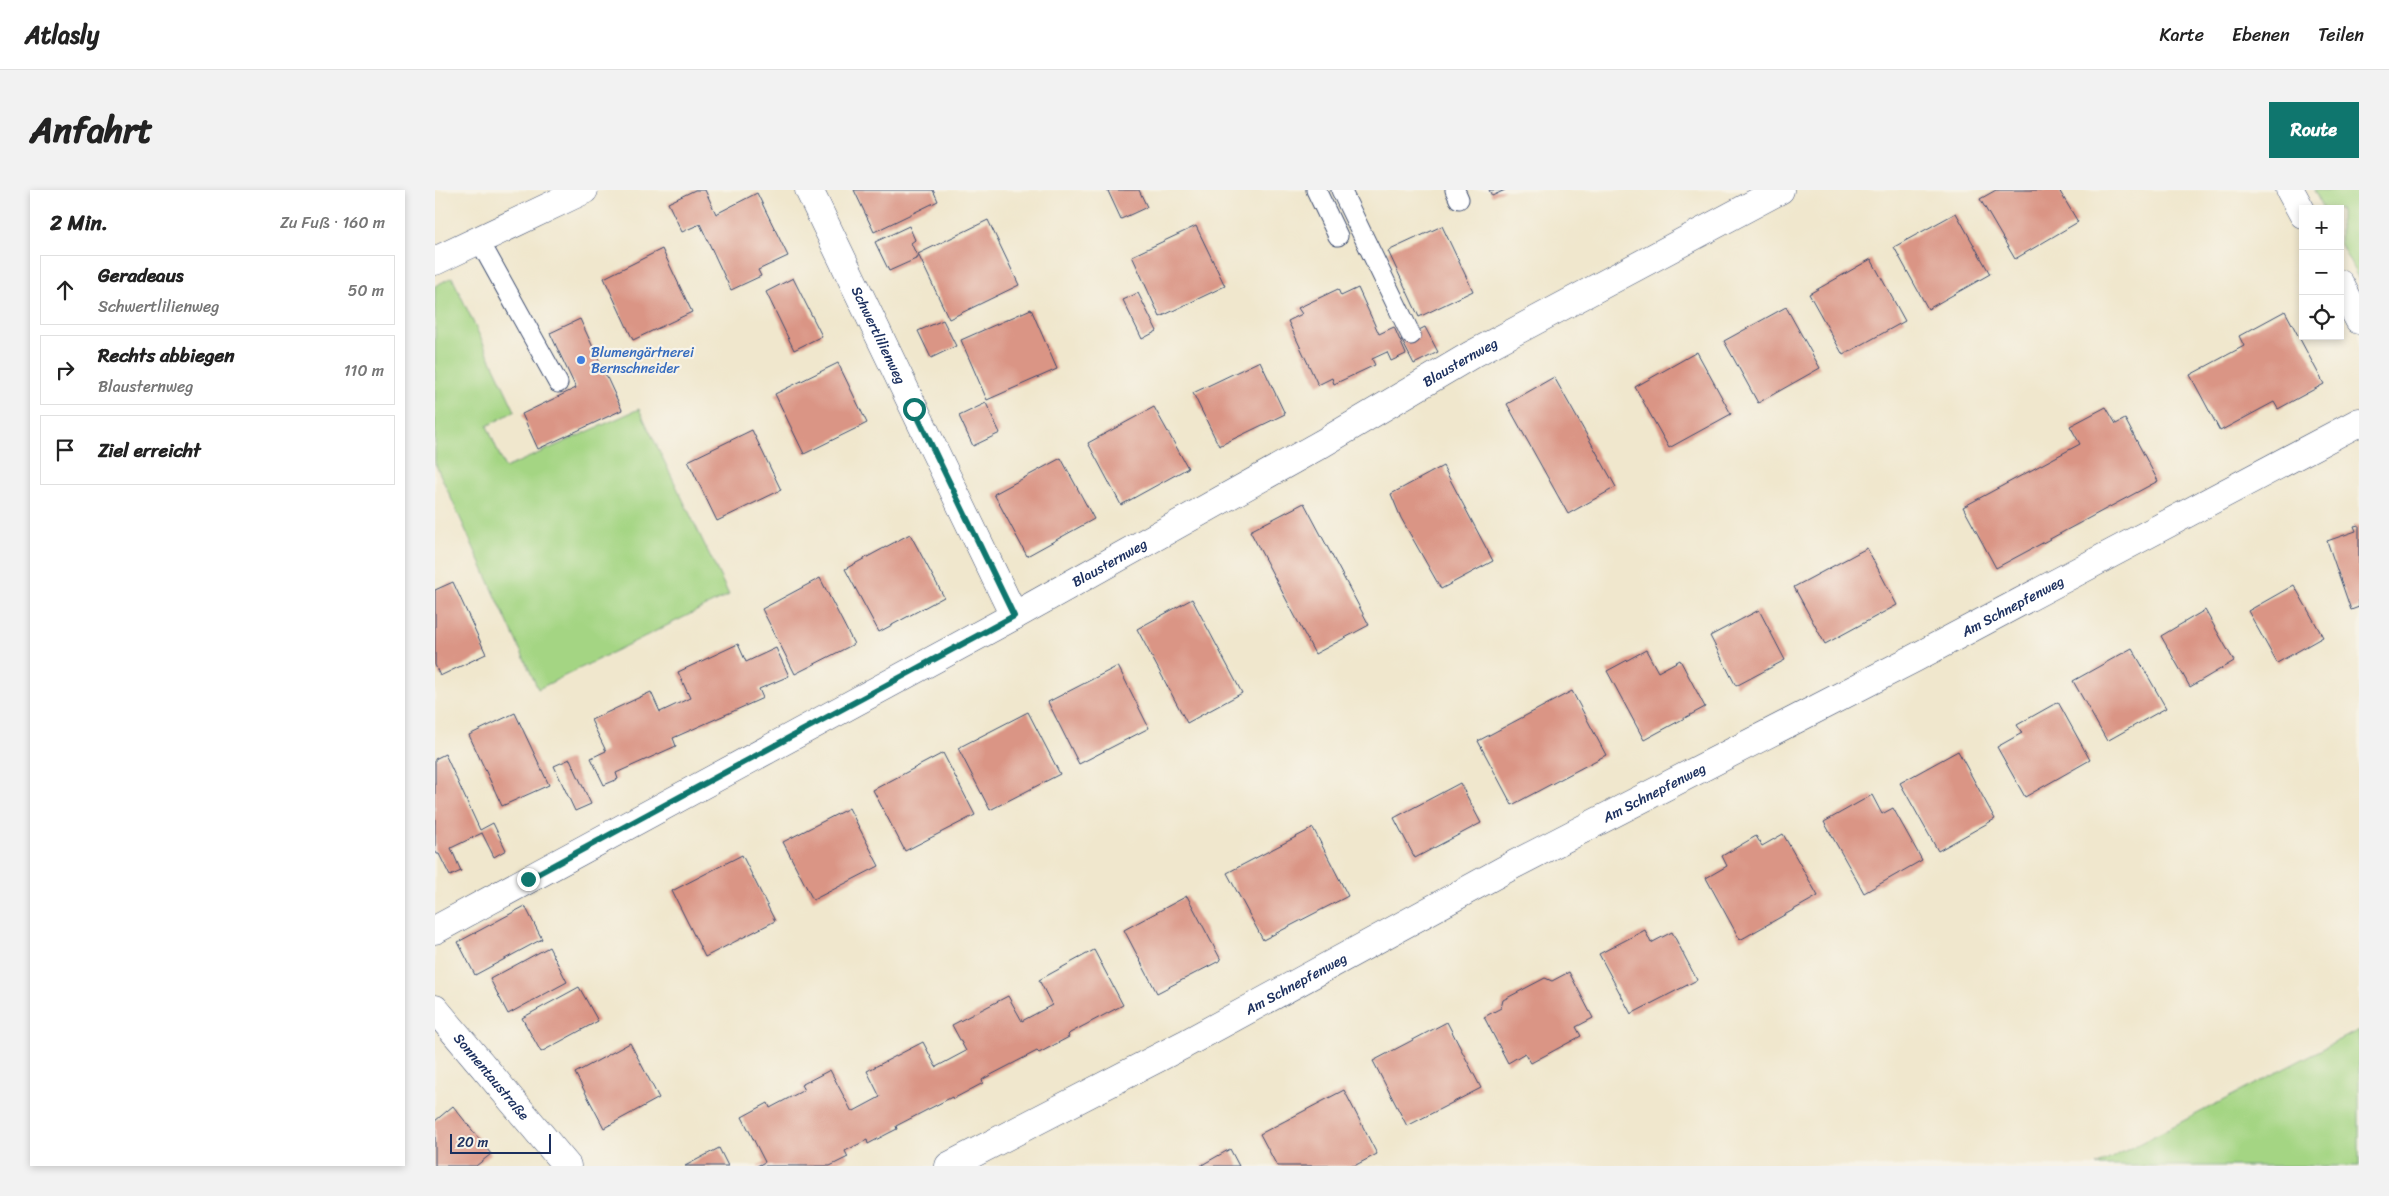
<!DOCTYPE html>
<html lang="de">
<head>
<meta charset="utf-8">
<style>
  body { margin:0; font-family:Sriracha,sans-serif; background:#f2f2f2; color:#222 }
  .controls { position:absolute; right:15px; top:15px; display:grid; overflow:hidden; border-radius:0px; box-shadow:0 2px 8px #0003 }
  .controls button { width:45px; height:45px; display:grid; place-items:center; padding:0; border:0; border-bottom:1px solid #e0e0e0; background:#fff; color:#222; font:25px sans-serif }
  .scale { position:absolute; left:15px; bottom:12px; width:101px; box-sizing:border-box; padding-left:5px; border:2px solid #1b2f5e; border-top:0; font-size:14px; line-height:18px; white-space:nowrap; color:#1b2f5e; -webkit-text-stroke:4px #f7f3e8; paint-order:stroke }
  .stop { position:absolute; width:15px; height:15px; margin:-11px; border:4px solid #0f766e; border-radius:50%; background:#fff }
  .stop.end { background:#0f766e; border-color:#fff; box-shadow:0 1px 5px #0008 }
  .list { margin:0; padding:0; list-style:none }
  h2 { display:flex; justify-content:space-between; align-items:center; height:65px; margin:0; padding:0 20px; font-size:21px }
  h2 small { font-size:16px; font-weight:400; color:#767676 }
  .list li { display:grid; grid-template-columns:32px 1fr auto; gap:15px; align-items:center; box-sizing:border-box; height:70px; margin:0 10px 10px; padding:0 10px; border:1px solid #e0e0e0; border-radius:0px }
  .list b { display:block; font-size:19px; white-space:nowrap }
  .list p { margin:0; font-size:16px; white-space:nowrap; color:#767676 }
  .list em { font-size:16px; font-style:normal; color:#767676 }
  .icon { flex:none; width:28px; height:28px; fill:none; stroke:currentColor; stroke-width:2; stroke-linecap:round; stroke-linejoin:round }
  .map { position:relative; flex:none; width:1924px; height:976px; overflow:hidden; border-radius:0px }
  header { display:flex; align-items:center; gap:30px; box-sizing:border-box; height:70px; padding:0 25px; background:#fff; border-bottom:1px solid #e0e0e0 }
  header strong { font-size:24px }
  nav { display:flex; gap:28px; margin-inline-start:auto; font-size:18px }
  .intro { display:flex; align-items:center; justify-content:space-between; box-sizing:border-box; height:120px; padding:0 30px }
  h1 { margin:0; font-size:35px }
  .button { padding:12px 22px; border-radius:0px; background:#0f766e; color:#fff; font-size:18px; font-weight:700 }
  main { display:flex; gap:30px; padding:0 30px }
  aside { flex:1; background:#fff; border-radius:0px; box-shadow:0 2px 8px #0003 }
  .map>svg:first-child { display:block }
  .green { fill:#a4d583; stroke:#608270 }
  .building { fill:#da9585 }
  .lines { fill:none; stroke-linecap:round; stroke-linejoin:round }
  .lane-casing { stroke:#3b4b6f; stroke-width:21 }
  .street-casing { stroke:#3b4b6f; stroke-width:29 }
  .lane { stroke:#fff; stroke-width:19 }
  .street { stroke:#fff; stroke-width:28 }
  .route { stroke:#0f766e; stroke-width:6 }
  .shop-dot { fill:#3f7fe0; stroke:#f7f3e8; stroke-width:2 }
  .labels { text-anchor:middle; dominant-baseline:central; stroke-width:4.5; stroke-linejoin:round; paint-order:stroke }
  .street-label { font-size:14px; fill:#1b2f5e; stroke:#f7f3e8 }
  .shop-label { font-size:14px; fill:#366cbe; stroke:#f7f3e8; text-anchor:start }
</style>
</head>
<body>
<header>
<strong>Atlasly</strong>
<nav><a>Karte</a><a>Ebenen</a><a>Teilen</a></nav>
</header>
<div class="intro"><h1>Anfahrt</h1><a class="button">Route</a></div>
<main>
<aside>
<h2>2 Min.<small>Zu Fuß · 160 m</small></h2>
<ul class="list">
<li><svg class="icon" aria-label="ahead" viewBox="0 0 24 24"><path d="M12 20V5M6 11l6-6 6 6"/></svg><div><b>Geradeaus</b><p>Schwertlilienweg</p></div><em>50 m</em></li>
<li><svg class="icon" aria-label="right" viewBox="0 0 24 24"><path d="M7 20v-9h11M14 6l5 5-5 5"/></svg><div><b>Rechts abbiegen</b><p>Blausternweg</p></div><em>110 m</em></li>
<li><svg class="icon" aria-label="arrive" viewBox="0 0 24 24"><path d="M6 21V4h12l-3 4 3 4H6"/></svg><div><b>Ziel erreicht</b></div></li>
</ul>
</aside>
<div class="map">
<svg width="1924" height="976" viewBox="0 0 1924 976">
  <rect width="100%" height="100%" fill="#f7f3e8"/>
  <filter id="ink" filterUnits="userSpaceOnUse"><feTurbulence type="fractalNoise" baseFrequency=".02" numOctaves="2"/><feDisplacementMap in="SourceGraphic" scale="10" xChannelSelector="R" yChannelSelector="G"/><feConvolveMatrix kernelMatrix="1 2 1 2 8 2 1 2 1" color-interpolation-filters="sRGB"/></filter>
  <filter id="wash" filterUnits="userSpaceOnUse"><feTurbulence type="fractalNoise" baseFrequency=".0096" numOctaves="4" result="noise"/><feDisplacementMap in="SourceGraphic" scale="20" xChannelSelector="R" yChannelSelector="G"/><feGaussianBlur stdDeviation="1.12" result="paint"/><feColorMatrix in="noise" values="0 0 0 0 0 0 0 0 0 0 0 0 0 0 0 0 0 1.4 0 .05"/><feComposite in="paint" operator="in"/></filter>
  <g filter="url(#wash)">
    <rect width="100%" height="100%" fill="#f0e7cd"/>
    <!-- green -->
    <g class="green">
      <path d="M 1879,0 L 1924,0 L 1924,90 L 1905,53 L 1905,19 L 1888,19 Z"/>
      <path d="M 17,87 L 80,221 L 52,236 L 70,278 L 204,219 L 294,405 L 103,499 L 0,273 L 0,96 Z"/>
      <path d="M 1924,840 L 1924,976 L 1661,976 Z"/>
    </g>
    <g id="blocks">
      <!-- building -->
      <g class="building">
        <path d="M 260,0 L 270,0 L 281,24 L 322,3 L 353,66 L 323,80 L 326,86 L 296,100 L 265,34 L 247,42 L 233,13 Z"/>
        <path d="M 419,0 L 498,0 L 503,11 L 439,42 Z"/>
        <path d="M 675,0 L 704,0 L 712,17 L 686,29 L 673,1 Z"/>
        <path d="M 1054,0 L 1070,0 L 1057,6 Z"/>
        <path d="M 1561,0 L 1624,0 L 1643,32 L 1580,69 L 1545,9 Z"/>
        <path d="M 1521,23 L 1555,84 L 1493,119 L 1459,57 Z"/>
        <path d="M 553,30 L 584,95 L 514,129 L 483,64 Z"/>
        <path d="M 474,36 L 480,50 L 476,53 L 483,68 L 454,81 L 440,52 Z"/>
        <path d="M 761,36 L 790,96 L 725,127 L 697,66 Z"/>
        <path d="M 1007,36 L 1038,101 L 984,127 L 953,61 Z"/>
        <path d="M 227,59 L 257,122 L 198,150 L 169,88 Z"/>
        <path d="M 1436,69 L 1470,131 L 1408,165 L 1374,104 Z"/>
        <path d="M 358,88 L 387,146 L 359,160 L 331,102 Z"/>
        <path d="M 923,98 L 944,144 L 959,137 L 971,164 L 956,171 L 952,162 L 937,169 L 940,175 L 910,189 L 899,194 L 897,188 L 883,195 L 853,131 L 867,124 L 863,118 L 903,99 L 906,106 Z"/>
        <path d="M 703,103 L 722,141 L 707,149 L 688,110 Z"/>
        <path d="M 1351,117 L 1385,178 L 1323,213 L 1289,151 Z"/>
        <path d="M 596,119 L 622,179 L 552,210 L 526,150 Z"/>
        <path d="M 1850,121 L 1889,194 L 1843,219 L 1839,212 L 1785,241 L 1755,185 L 1809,156 L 1804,146 Z"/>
        <path d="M 145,129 L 187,220 L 103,259 L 87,224 L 141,198 L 115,143 Z"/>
        <path d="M 508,130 L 521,156 L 496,168 L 483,141 Z"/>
        <path d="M 990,137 L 1003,162 L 979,174 L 966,149 Z"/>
        <path d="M 1262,162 L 1296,224 L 1234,258 L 1200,197 Z"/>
        <path d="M 825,171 L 850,224 L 784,256 L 758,203 Z"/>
        <path d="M 403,173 L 432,233 L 369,264 L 340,204 Z"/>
        <path d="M 1119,187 L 1181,297 L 1133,324 L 1072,214 Z"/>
        <path d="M 551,213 L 565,243 L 538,256 L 524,226 Z"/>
        <path d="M 719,217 L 753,278 L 686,315 L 653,253 Z"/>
        <path d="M 1671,217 L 1681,234 L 1690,229 L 1723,291 L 1561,378 L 1528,317 L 1645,254 L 1635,236 Z"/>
        <path d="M 317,240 L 346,300 L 282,331 L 253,271 Z"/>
        <path d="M 626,268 L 659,329 L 592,366 L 559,304 Z"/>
        <path d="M 1008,276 L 1058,371 L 1006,399 L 966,328 L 956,304 Z"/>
        <path d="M 869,313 L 934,435 L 880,464 L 815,341 Z"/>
        <path d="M 1924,335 L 1924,417 L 1916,420 L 1892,351 L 1921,341 L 1919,336 Z"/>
        <path d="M 475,344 L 509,407 L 444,442 L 410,379 Z"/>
        <path d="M 1432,358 L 1462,415 L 1390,454 L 1359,397 Z"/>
        <path d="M 385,388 L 419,454 L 360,484 L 327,419 Z"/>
        <path d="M 18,392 L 51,464 L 5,486 L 0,475 L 0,400 Z"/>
        <path d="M 1859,395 L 1888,447 L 1842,473 L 1813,421 Z"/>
        <path d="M 757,409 L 807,503 L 752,533 L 702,439 Z"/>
        <path d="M 1324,420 L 1350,470 L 1301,496 L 1275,446 Z"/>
        <path d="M 1770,420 L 1799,471 L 1755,497 L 1726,446 Z"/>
        <path d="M 303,454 L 311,472 L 341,458 L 354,486 L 324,499 L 328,508 L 238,548 L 241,556 L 181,583 L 183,589 L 169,595 L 156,568 L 171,561 L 156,530 L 216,502 L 225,522 L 255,508 L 243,482 Z"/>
        <path d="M 1697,458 L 1731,518 L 1672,551 L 1638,491 Z"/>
        <path d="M 1211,460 L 1223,482 L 1245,470 L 1270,517 L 1209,550 L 1172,481 Z"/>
        <path d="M 683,476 L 714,538 L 644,574 L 613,512 Z"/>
        <path d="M 1137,501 L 1171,565 L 1077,615 L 1043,551 Z"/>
        <path d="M 1623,512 L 1655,570 L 1590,607 L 1562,557 L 1587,543 L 1582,535 Z"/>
        <path d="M 593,522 L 625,584 L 555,620 L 523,558 Z"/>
        <path d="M 80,523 L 114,595 L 67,616 L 34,545 Z"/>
        <path d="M 1523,561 L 1560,629 L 1503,661 L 1465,593 Z"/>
        <path d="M 508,563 L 540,625 L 470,661 L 438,600 Z"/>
        <path d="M 10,564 L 45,640 L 58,633 L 71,660 L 59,667 L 47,643 L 16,658 L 26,681 L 15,686 L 4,664 L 2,664 L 0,660 L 0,569 Z"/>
        <path d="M 135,569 L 156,614 L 140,621 L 119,576 Z"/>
        <path d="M 1025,593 L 1046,633 L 980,668 L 959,628 Z"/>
        <path d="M 1437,605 L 1447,624 L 1458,618 L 1487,670 L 1429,703 L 1389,632 Z"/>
        <path d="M 414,618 L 444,676 L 378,710 L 348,652 Z"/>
        <path d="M 878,638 L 913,706 L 828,750 L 792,683 Z"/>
        <path d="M 1348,644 L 1383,706 L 1305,750 L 1271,688 L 1292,676 L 1287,666 L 1321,646 L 1327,656 Z"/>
        <path d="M 307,665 L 340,731 L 270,767 L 237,701 Z"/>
        <path d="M 752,706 L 786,770 L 722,803 L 689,740 Z"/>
        <path d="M 90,716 L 107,749 L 40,785 L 23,752 Z"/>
        <path d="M 1210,740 L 1216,753 L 1237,742 L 1262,790 L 1196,824 L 1164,764 Z"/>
        <path d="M 114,757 L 132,792 L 73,824 L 55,789 Z"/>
        <path d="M 659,760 L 688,815 L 635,843 L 633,845 L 634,847 L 604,863 L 602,861 L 550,888 L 547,890 L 548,893 L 518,909 L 517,907 L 461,936 L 462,939 L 454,943 L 433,954 L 432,950 L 410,961 L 413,967 L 395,976 L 322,976 L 330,972 L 307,927 L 333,913 L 335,918 L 369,900 L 366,895 L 395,880 L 417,922 L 445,907 L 432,881 L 488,852 L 501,877 L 531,861 L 517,835 L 573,806 L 587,831 L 617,815 L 604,790 Z"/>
        <path d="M 1134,782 L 1158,828 L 1141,837 L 1146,846 L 1096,873 L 1090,863 L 1073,873 L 1049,827 L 1066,818 L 1068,810 L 1110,788 L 1117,791 Z"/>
        <path d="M 144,797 L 163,831 L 106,862 L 87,828 Z"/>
        <path d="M 1012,832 L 1046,898 L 972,936 L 938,871 Z"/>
        <path d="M 195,853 L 224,908 L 169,938 L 140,883 Z"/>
        <path d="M 909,900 L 942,964 L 919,976 L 842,976 L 825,944 Z"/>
        <path d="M 18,916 L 56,964 L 41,976 L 0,976 L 0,931 Z"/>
        <path d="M 284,958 L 293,976 L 250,976 Z"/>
        <path d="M 795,959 L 804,976 L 765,976 Z"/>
      </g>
    </g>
  </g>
  <g filter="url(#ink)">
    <use href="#blocks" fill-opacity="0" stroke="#3b4b6f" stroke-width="1"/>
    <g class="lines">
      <defs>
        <g id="lane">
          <path d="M 881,0 L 903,46"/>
          <path d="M 906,0 L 976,145"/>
          <path d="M 1020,0 L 1024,9"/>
          <path d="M 44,50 L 123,193"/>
        </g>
        <g id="street">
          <path id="s1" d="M 374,0 L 579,426"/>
          <path d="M 1855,0 L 1868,24"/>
          <path d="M 0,71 L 149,0"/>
          <path d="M 1905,94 L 1924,130"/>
          <path id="s2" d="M 0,740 L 579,426 L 888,253 L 1036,165 L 1345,0"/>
          <path id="s3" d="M 0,819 L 132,976"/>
          <path id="s4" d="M 514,976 L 750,854 L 1080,674 L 1478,469 L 1924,232"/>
        </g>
      </defs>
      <!-- lane casing -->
      <use href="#lane" class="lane-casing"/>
      <!-- street casing -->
      <use href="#street" class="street-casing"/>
      <!-- lane -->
      <use href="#lane" class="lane"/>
      <!-- street -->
      <use href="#street" class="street"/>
    </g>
  </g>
  <g class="lines" filter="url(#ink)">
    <!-- route -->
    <path class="route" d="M 93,689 L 579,426 L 479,219"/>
  </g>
  <!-- markers -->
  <circle class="shop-dot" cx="146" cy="170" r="5"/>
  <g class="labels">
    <!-- street labels -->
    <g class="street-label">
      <text stroke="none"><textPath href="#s1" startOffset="161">Schwertlilienweg</textPath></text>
      <text stroke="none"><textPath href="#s2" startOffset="1172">Blausternweg</textPath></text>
      <text stroke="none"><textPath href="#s2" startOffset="768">Blausternweg</textPath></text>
      <text stroke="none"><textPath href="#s4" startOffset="1202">Am Schnepfenweg</textPath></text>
      <text stroke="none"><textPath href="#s4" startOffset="798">Am Schnepfenweg</textPath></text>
      <text stroke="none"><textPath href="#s4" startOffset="392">Am Schnepfenweg</textPath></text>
      <text stroke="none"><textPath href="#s3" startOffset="88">Sonnentaustraße</textPath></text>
    </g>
    <!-- shop labels -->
    <g class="shop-label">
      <text x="156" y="162">Blumengärtnerei<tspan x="156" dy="16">Bernschneider</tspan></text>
    </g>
  </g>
</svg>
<div class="controls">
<button>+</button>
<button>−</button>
<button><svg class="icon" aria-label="locate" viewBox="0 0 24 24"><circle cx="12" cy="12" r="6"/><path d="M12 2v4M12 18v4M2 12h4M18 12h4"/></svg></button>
</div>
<div class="scale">20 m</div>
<div class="stop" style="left:479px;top:219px"></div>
<div class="stop end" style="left:93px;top:689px"></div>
</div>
</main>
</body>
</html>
